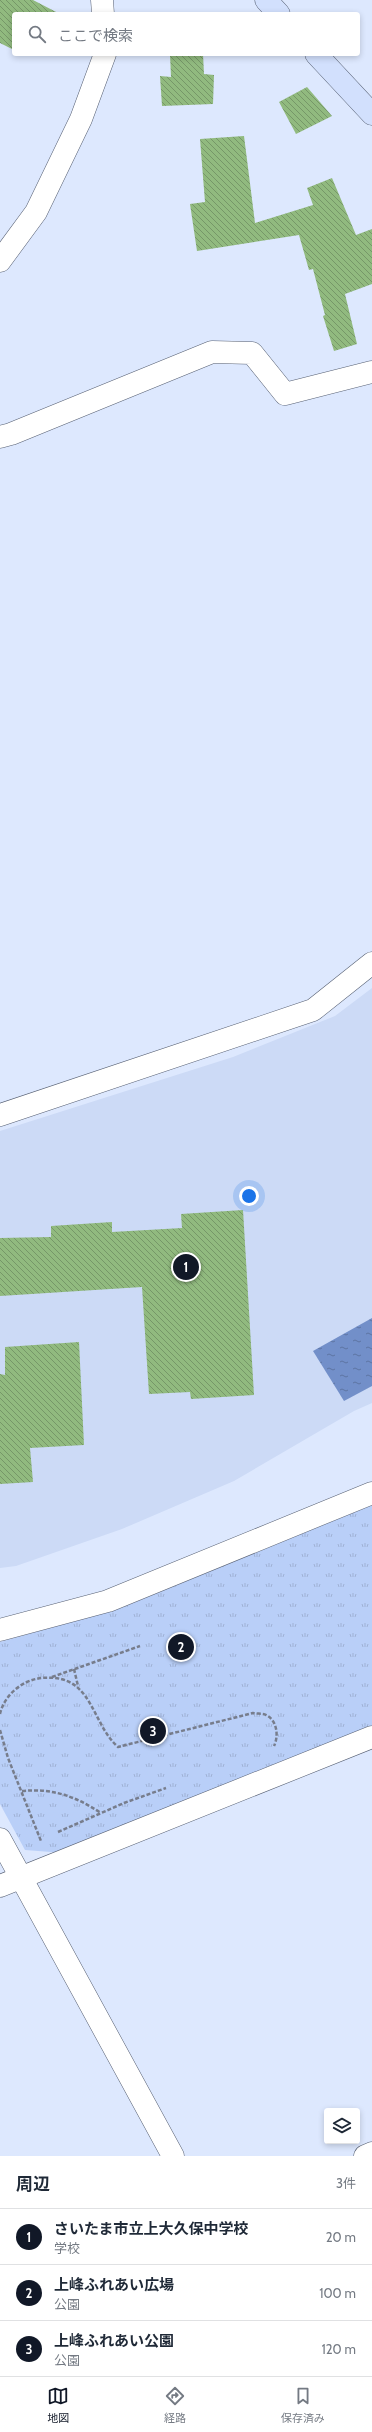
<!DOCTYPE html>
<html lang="ja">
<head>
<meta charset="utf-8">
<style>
  body { margin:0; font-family:Cabin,"Noto Sans JP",sans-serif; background:#f6f6f7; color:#1f2937 }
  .controls { position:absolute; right:12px; bottom:12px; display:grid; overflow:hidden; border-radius:4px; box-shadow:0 2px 6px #0003 }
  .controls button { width:36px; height:36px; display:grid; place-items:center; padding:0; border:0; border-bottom:1px solid #e0e1e3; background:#fff; color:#1f2937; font:20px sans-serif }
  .you { position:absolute; left:249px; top:1196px; width:14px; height:14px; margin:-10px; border:3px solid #fff; border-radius:50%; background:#1a73e8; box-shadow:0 0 0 6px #1a73e833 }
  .badge { display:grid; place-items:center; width:26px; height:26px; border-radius:50%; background:#111827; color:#fff; font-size:13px; font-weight:700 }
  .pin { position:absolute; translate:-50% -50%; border:2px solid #fff; box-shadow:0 1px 4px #0006 }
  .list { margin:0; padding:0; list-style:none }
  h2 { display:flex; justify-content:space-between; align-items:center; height:52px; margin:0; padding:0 16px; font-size:17px }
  h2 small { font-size:13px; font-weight:400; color:#747a83 }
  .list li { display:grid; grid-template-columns:26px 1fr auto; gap:12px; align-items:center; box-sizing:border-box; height:56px; padding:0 16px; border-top:1px solid #e0e1e3 }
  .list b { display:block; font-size:15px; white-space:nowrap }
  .list p { margin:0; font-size:13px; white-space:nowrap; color:#747a83 }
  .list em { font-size:13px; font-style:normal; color:#747a83 }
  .icon { flex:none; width:22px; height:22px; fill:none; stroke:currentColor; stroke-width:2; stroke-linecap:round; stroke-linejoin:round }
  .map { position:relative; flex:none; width:372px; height:2156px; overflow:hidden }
  .search { position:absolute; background:#fff; box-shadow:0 2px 6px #0003; left:12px; right:12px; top:12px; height:44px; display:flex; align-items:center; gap:10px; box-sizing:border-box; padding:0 14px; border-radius:4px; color:#747a83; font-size:15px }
  .sheet { height:220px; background:#fff }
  nav { display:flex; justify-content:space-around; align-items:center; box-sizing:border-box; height:56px; border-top:1px solid #e0e1e3; background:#fff; font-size:11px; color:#747a83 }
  nav a { display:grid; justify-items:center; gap:2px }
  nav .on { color:#111827 }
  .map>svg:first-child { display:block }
  .built { fill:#ccdaf6 }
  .grass { fill:url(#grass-tufts) }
  .water { fill:url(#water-ripples) }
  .building { fill:url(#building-back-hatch) }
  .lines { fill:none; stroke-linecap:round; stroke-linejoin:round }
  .minor-casing { stroke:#576073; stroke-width:23 }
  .secondary-casing { stroke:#576073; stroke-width:23 }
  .path { stroke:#777d8c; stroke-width:2.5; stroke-dasharray:4 2; stroke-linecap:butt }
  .minor { stroke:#fff; stroke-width:22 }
  .secondary { stroke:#d2e0fd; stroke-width:22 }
</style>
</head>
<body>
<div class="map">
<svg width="372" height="2156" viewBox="0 0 372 2156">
  <defs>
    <pattern id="grass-tufts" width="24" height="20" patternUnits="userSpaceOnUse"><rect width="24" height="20" fill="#b9cff8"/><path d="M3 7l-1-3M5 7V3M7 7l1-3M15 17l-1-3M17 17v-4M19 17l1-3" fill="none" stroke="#9fb1d5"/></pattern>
    <pattern id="water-ripples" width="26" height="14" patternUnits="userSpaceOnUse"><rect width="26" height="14" fill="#728fc9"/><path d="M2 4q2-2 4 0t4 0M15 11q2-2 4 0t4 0" fill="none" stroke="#5d74a3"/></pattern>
    <pattern id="building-back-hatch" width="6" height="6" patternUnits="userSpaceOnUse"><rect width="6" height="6" fill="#91ba7f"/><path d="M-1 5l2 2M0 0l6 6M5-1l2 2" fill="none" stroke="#769768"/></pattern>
  </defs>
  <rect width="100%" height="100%" fill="#dde8fe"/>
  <!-- built -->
  <path class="built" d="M 372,988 L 372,1403 L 354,1411 L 234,1481 L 122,1529 L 16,1566 L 0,1568 L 0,1131 L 233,1057 L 335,1016 Z"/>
  <!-- grass -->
  <path class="grass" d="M 372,1505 L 372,1725 L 64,1853 L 25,1850 L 0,1804 L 0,1642 L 121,1608 Z"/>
  <!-- water -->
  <path class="water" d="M 372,1318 L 372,1386 L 344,1401 L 313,1351 Z"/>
  <!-- building -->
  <g class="building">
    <path d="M 0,0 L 33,0 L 60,14 L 14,14 L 14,50 L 0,43 Z"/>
    <path d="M 170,54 L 203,54 L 204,74 L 214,75 L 213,104 L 162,106 L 160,76 L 171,77 Z"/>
    <path d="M 307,87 L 332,116 L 296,134 L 279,102 Z"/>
    <path d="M 244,136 L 255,223 L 313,205 L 307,188 L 332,178 L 356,235 L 372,229 L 372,284 L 345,294 L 357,344 L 334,351 L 323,316 L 325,315 L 313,269 L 309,270 L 299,235 L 197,251 L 190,204 L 205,202 L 200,139 Z"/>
    <path d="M 243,1210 L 254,1395 L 191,1399 L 190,1392 L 149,1394 L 142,1287 L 0,1296 L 0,1238 L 51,1237 L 51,1226 L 112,1222 L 112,1232 L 182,1228 L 181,1214 Z"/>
    <path d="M 79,1342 L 84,1445 L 30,1448 L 33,1482 L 0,1484 L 0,1374 L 5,1375 L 5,1347 Z"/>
  </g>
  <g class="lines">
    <defs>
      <g id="minor">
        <path d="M 102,0 L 103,14"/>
        <path d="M 0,261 L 36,212 L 81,119 L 105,54"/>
        <path d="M 0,437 L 11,434 L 212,352 L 252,353 L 285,394 L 372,372"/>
        <path d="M 0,1115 L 313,1010 L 372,963"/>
        <path d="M 0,1630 L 108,1601 L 372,1493"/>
        <path d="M 0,1839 L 173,2156"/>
        <path d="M 0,1886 L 372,1737"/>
        <path d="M 365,2156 L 372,2153"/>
      </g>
      <g id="secondary">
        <path d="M 266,0 L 279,14"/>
        <path d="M 316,54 L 372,114"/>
      </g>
    </defs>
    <!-- minor casing -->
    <use href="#minor" class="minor-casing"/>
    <!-- secondary casing -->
    <use href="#secondary" class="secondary-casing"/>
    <!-- path -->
    <g class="path">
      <path d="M 74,1669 L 78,1686"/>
      <path d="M 52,1677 L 140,1646"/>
      <path d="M 0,1714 C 3,1700 14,1688 27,1682 C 36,1678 45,1677 55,1678 C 93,1682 93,1725 118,1747 L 253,1713 C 257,1714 263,1713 266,1715 C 277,1720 279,1736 274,1746"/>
      <path d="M 0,1730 L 8,1758 L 41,1841"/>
      <path d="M 22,1791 C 52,1788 75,1796 101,1813"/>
      <path d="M 58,1832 L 124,1803 L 166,1788"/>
    </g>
    <!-- minor -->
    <use href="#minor" class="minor"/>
    <!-- secondary -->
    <use href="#secondary" class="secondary"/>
  </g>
</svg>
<div class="controls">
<button><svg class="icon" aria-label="layers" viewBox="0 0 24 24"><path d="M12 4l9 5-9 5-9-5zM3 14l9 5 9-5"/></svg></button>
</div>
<div class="you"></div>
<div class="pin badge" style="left:186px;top:1267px">1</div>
<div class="pin badge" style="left:181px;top:1647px">2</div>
<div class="pin badge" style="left:153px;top:1731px">3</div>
<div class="search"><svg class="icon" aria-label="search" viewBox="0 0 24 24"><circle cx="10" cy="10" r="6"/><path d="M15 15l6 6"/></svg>ここで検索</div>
</div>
<section class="sheet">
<h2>周辺<small>3件</small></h2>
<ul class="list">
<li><span class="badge">1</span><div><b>さいたま市立上大久保中学校</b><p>学校</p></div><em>20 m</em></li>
<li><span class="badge">2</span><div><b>上峰ふれあい広場</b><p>公園</p></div><em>100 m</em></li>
<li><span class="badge">3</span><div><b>上峰ふれあい公園</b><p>公園</p></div><em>120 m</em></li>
</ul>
</section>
<nav>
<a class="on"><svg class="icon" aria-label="map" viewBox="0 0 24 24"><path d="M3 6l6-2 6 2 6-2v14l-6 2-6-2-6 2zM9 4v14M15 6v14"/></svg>地図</a>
<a><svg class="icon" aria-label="directions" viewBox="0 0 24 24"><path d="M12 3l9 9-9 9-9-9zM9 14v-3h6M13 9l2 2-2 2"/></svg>経路</a>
<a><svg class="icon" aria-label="saved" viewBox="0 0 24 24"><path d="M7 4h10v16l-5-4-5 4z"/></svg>保存済み</a>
</nav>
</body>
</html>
